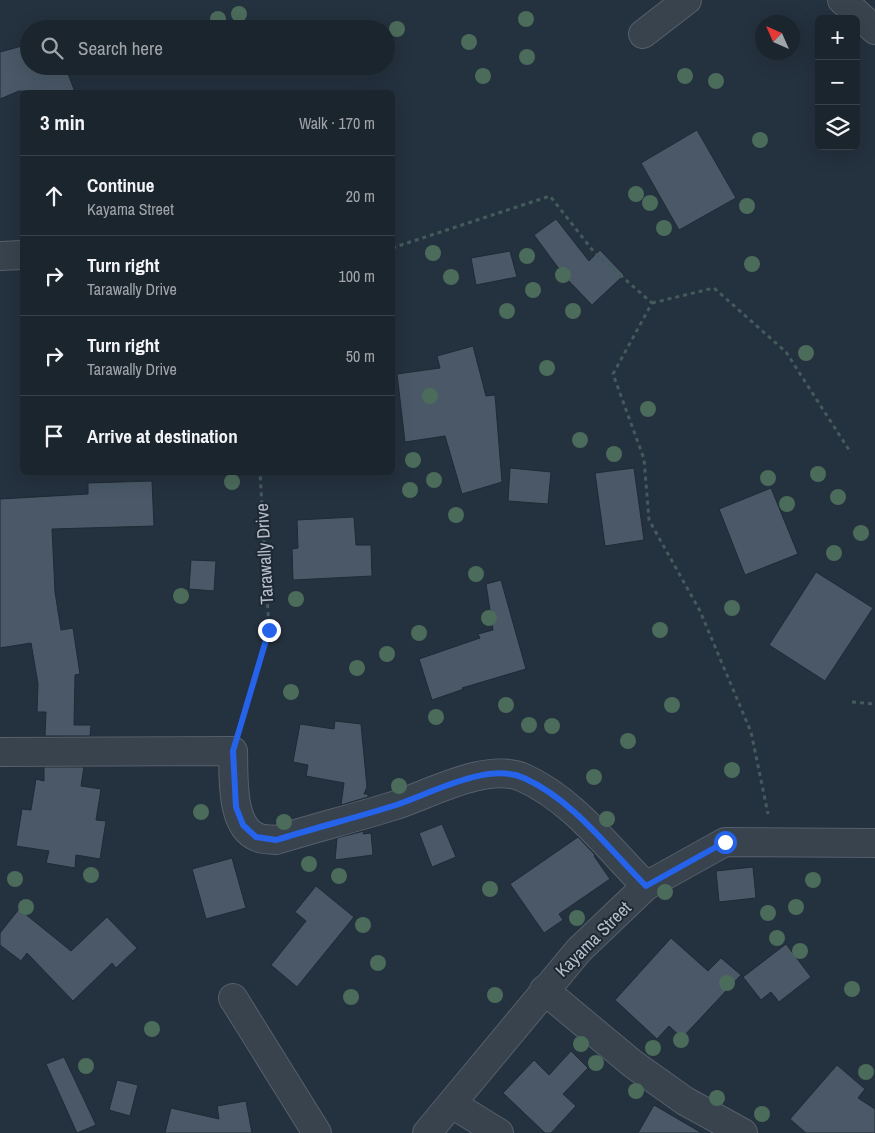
<!DOCTYPE html>
<html lang="en">
<head>
<meta charset="utf-8">
<style>
  body { margin:0; font-family:"Archivo Narrow",sans-serif; background:#242d36; color:#f1f3f6 }
  .controls { position:absolute; right:15px; top:15px; display:grid; overflow:hidden; border-radius:8px; box-shadow:0 5px 20px #0002 }
  .controls button { width:45px; height:45px; display:grid; place-items:center; padding:0; border:0; border-bottom:1px solid #39424a; background:#1b252e; color:#f1f3f6; font:25px sans-serif }
  .compass { position:absolute; left:755px; top:15px; width:45px; height:45px; border-radius:50%; background:#1b252e; box-shadow:0 5px 20px #0002; rotate:315deg }
  .stop { position:absolute; width:15px; height:15px; margin:-11px; border:4px solid #2563eb; border-radius:50%; background:#fff }
  .stop.end { background:#2563eb; border-color:#fff; box-shadow:0 1px 5px #0008 }
  .list { margin:0; padding:0; list-style:none }
  h2 { display:flex; justify-content:space-between; align-items:center; height:65px; margin:0; padding:0 20px; font-size:21px }
  h2 small { font-size:16px; font-weight:400; color:#a0a5aa }
  .list li { display:grid; grid-template-columns:32px 1fr auto; gap:15px; align-items:center; box-sizing:border-box; height:80px; padding:0 20px; border-top:1px solid #39424a }
  .list b { display:block; font-size:19px; white-space:nowrap }
  .list p { margin:0; font-size:16px; white-space:nowrap; color:#a0a5aa }
  .list em { font-size:16px; font-style:normal; color:#a0a5aa }
  .icon { flex:none; width:28px; height:28px; fill:none; stroke:currentColor; stroke-width:2; stroke-linecap:round; stroke-linejoin:round }
  .map { position:relative; flex:none; width:875px; height:1133px; overflow:hidden }
  .search { position:absolute; background:#1b252e; box-shadow:0 5px 20px #0002; left:20px; top:20px; width:375px; height:55px; display:flex; align-items:center; gap:12px; box-sizing:border-box; padding:0 18px; border-radius:28px; color:#a0a5aa; font-size:19px }
  .panel { position:absolute; background:#1b252e; box-shadow:0 5px 20px #0002; left:20px; top:90px; width:375px; height:385px; border-radius:8px }
  .map>svg:first-child { display:block }
  .building { fill:#4a5867; stroke:#1f2a35 }
  .lines { fill:none; stroke-linecap:round; stroke-linejoin:round }
  .minor-casing { stroke:#56606c; stroke-width:30 }
  .path { stroke:#445b5c; stroke-width:3; stroke-dasharray:4 4; stroke-linecap:butt }
  .minor { stroke:#38434e; stroke-width:28 }
  .tree { fill:#4b6b5b }
  .route { stroke:#2563eb; stroke-width:6 }
  .labels { text-anchor:middle; dominant-baseline:central; stroke-width:4; stroke-linejoin:round; paint-order:stroke }
  .street-label { font-size:18px; fill:#b4bdc9; stroke:#1d2833 }
</style>
</head>
<body>
<div class="map">
<svg width="875" height="1133" viewBox="0 0 875 1133">
  <rect width="100%" height="100%" fill="#24313e"/>
  <!-- building -->
  <g class="building">
    <path d="M 29,44 L 29,66 L 65,66 L 75,92 L 19,91 L 0,99 L 0,52 Z"/>
    <path d="M 697,130 L 736,198 L 679,230 L 641,163 Z"/>
    <path d="M 556,219 L 589,261 L 600,250 L 624,275 L 592,305 L 565,277 L 534,235 Z"/>
    <path d="M 510,251 L 517,277 L 476,285 L 471,258 Z"/>
    <path d="M 473,346 L 486,396 L 495,395 L 502,482 L 462,494 L 445,436 L 405,442 L 397,374 L 440,368 L 437,356 Z"/>
    <path d="M 510,468 L 551,472 L 548,504 L 508,501 Z"/>
    <path d="M 634,468 L 644,540 L 605,546 L 595,473 Z"/>
    <path d="M 152,481 L 154,526 L 52,529 L 55,592 L 61,630 L 73,628 L 80,674 L 75,675 L 74,725 L 91,725 L 90,736 L 45,736 L 46,712 L 37,712 L 38,684 L 31,643 L 0,648 L 0,499 L 88,494 L 88,483 Z"/>
    <path d="M 771,488 L 798,554 L 745,575 L 719,509 Z"/>
    <path d="M 354,517 L 356,545 L 371,545 L 372,576 L 293,580 L 292,549 L 298,548 L 297,520 Z"/>
    <path d="M 191,560 L 216,561 L 214,591 L 189,589 Z"/>
    <path d="M 816,572 L 873,608 L 825,681 L 769,645 Z"/>
    <path d="M 501,580 L 526,669 L 462,688 L 464,689 L 432,700 L 419,659 L 480,638 L 478,634 L 493,630 L 486,584 Z"/>
    <path d="M 335,721 L 361,724 L 367,787 L 364,794 L 368,794 L 368,797 L 341,805 L 344,783 L 306,776 L 308,765 L 293,762 L 300,724 L 334,729 Z"/>
    <path d="M 44,767 L 84,767 L 81,786 L 101,789 L 96,820 L 106,821 L 100,859 L 76,855 L 75,868 L 46,863 L 49,851 L 16,846 L 22,809 L 31,810 L 36,779 L 44,781 Z"/>
    <path d="M 442,824 L 456,857 L 432,867 L 419,833 Z"/>
    <path d="M 364,831 L 363,834 L 371,833 L 373,855 L 335,860 L 337,838 Z"/>
    <path d="M 578,837 L 595,855 L 594,856 L 610,879 L 559,914 L 563,920 L 544,933 L 510,884 Z"/>
    <path d="M 232,858 L 246,908 L 206,919 L 192,869 Z"/>
    <path d="M 753,867 L 756,898 L 719,902 L 716,871 Z"/>
    <path d="M 316,886 L 354,917 L 297,987 L 271,965 L 306,921 L 295,912 Z"/>
    <path d="M 19,909 L 71,951 L 107,917 L 137,948 L 116,968 L 112,963 L 73,1001 L 27,953 L 21,961 L 0,945 L 0,933 Z"/>
    <path d="M 671,938 L 708,971 L 721,958 L 741,975 L 682,1038 L 669,1026 L 657,1039 L 615,1000 Z"/>
    <path d="M 786,944 L 811,977 L 779,1002 L 771,992 L 761,1000 L 743,977 Z"/>
    <path d="M 571,1051 L 588,1068 L 563,1094 L 576,1106 L 551,1133 L 545,1133 L 503,1093 L 534,1060 L 549,1075 Z"/>
    <path d="M 64,1057 L 96,1125 L 77,1133 L 46,1064 Z"/>
    <path d="M 837,1065 L 865,1089 L 858,1098 L 875,1109 L 875,1133 L 806,1133 L 790,1119 Z"/>
    <path d="M 117,1080 L 138,1085 L 130,1116 L 109,1110 Z"/>
    <path d="M 246,1101 L 252,1133 L 165,1133 L 171,1108 L 219,1119 L 217,1106 Z"/>
    <path d="M 654,1105 L 702,1133 L 638,1133 Z"/>
  </g>
  <g class="lines">
    <defs>
      <g id="minor">
        <path d="M 842,0 L 875,30"/>
        <path d="M 643,34 L 687,0"/>
        <path d="M 0,256 L 22,255"/>
        <path d="M 0,752 L 233,751 C 234,775 230,826 257,837 C 262,840 271,839 276,840 C 315,828 354,818 393,806 C 428,795 488,761 524,778 C 573,800 608,848 646,886"/>
        <path d="M 544,990 L 633,1064 L 685,1101 L 743,1133"/>
        <path d="M 233,998 L 317,1133"/>
        <path d="M 452,1104 L 499,1133"/>
        <path d="M 427,1133 L 579,950 L 646,886 L 725,842 L 875,843"/>
      </g>
    </defs>
    <!-- minor casing -->
    <use href="#minor" class="minor-casing"/>
    <!-- path -->
    <g class="path">
      <path d="M 392,248 L 550,196 L 594,252 L 652,303 L 613,374 L 644,459 L 649,520 L 700,611 L 751,732 L 768,814"/>
      <path d="M 652,303 L 714,288 L 786,352 L 851,453"/>
      <path d="M 852,702 L 875,704"/>
      <path d="M 241,724 L 269,630 L 260,472"/>
    </g>
    <!-- minor -->
    <use href="#minor" class="minor"/>
  </g>
  <!-- trees -->
  <g class="tree">
    <circle cx="239" cy="14" r="8"/>
    <circle cx="218" cy="19" r="8"/>
    <circle cx="526" cy="19" r="8"/>
    <circle cx="397" cy="29" r="8"/>
    <circle cx="469" cy="42" r="8"/>
    <circle cx="527" cy="57" r="8"/>
    <circle cx="483" cy="76" r="8"/>
    <circle cx="685" cy="76" r="8"/>
    <circle cx="716" cy="81" r="8"/>
    <circle cx="760" cy="140" r="8"/>
    <circle cx="636" cy="194" r="8"/>
    <circle cx="650" cy="203" r="8"/>
    <circle cx="747" cy="206" r="8"/>
    <circle cx="664" cy="228" r="8"/>
    <circle cx="433" cy="253" r="8"/>
    <circle cx="527" cy="256" r="8"/>
    <circle cx="752" cy="264" r="8"/>
    <circle cx="563" cy="275" r="8"/>
    <circle cx="451" cy="277" r="8"/>
    <circle cx="533" cy="290" r="8"/>
    <circle cx="507" cy="311" r="8"/>
    <circle cx="573" cy="311" r="8"/>
    <circle cx="806" cy="353" r="8"/>
    <circle cx="547" cy="368" r="8"/>
    <circle cx="430" cy="396" r="8"/>
    <circle cx="648" cy="409" r="8"/>
    <circle cx="580" cy="440" r="8"/>
    <circle cx="614" cy="454" r="8"/>
    <circle cx="413" cy="460" r="8"/>
    <circle cx="818" cy="474" r="8"/>
    <circle cx="768" cy="478" r="8"/>
    <circle cx="434" cy="480" r="8"/>
    <circle cx="232" cy="482" r="8"/>
    <circle cx="410" cy="490" r="8"/>
    <circle cx="838" cy="497" r="8"/>
    <circle cx="787" cy="504" r="8"/>
    <circle cx="456" cy="515" r="8"/>
    <circle cx="861" cy="533" r="8"/>
    <circle cx="834" cy="553" r="8"/>
    <circle cx="476" cy="574" r="8"/>
    <circle cx="181" cy="596" r="8"/>
    <circle cx="296" cy="599" r="8"/>
    <circle cx="732" cy="608" r="8"/>
    <circle cx="489" cy="618" r="8"/>
    <circle cx="660" cy="630" r="8"/>
    <circle cx="419" cy="633" r="8"/>
    <circle cx="387" cy="654" r="8"/>
    <circle cx="357" cy="668" r="8"/>
    <circle cx="291" cy="692" r="8"/>
    <circle cx="506" cy="705" r="8"/>
    <circle cx="672" cy="705" r="8"/>
    <circle cx="436" cy="717" r="8"/>
    <circle cx="529" cy="725" r="8"/>
    <circle cx="552" cy="726" r="8"/>
    <circle cx="628" cy="741" r="8"/>
    <circle cx="732" cy="770" r="8"/>
    <circle cx="594" cy="777" r="8"/>
    <circle cx="399" cy="786" r="8"/>
    <circle cx="201" cy="812" r="8"/>
    <circle cx="607" cy="819" r="8"/>
    <circle cx="284" cy="822" r="8"/>
    <circle cx="309" cy="864" r="8"/>
    <circle cx="91" cy="875" r="8"/>
    <circle cx="339" cy="876" r="8"/>
    <circle cx="15" cy="879" r="8"/>
    <circle cx="813" cy="880" r="8"/>
    <circle cx="490" cy="889" r="8"/>
    <circle cx="665" cy="892" r="8"/>
    <circle cx="26" cy="907" r="8"/>
    <circle cx="796" cy="907" r="8"/>
    <circle cx="768" cy="913" r="8"/>
    <circle cx="577" cy="918" r="8"/>
    <circle cx="363" cy="925" r="8"/>
    <circle cx="777" cy="938" r="8"/>
    <circle cx="800" cy="951" r="8"/>
    <circle cx="378" cy="963" r="8"/>
    <circle cx="727" cy="983" r="8"/>
    <circle cx="852" cy="989" r="8"/>
    <circle cx="495" cy="995" r="8"/>
    <circle cx="351" cy="997" r="8"/>
    <circle cx="152" cy="1029" r="8"/>
    <circle cx="681" cy="1040" r="8"/>
    <circle cx="581" cy="1044" r="8"/>
    <circle cx="653" cy="1048" r="8"/>
    <circle cx="596" cy="1063" r="8"/>
    <circle cx="86" cy="1066" r="8"/>
    <circle cx="866" cy="1072" r="8"/>
    <circle cx="636" cy="1091" r="8"/>
    <circle cx="717" cy="1098" r="8"/>
    <circle cx="762" cy="1114" r="8"/>
  </g>
  <g class="lines">
    <!-- route -->
    <path class="route" d="M 269,630 L 233,751 L 236,807 L 243,825 L 256,837 L 276,840 C 315,828 354,818 393,806 C 428,795 488,761 524,778 C 573,800 608,848 646,886 L 725,842"/>
  </g>
  <g class="labels">
    <!-- street labels -->
    <g class="street-label">
      <text transform="translate(264 554) rotate(-93)">Tarawally Drive</text>
      <text transform="translate(593 939) rotate(-45)">Kayama Street</text>
    </g>
  </g>
</svg>
<div class="controls">
<button>+</button>
<button>−</button>
<button><svg class="icon" aria-label="layers" viewBox="0 0 24 24"><path d="M12 4l9 5-9 5-9-5zM3 14l9 5 9-5"/></svg></button>
</div>
<svg class="compass" viewBox="-18 -18 36 36"><path d="M0-13l5 13h-10z" fill="#e53935"/><path d="M0 13l5-13h-10z" fill="#a0a5aa"/></svg>
<div class="stop" style="left:725px;top:842px"></div>
<div class="stop end" style="left:269px;top:630px"></div>
<div class="search"><svg class="icon" aria-label="search" viewBox="0 0 24 24"><circle cx="10" cy="10" r="6"/><path d="M15 15l6 6"/></svg>Search here</div>
<section class="panel">
<h2>3 min<small>Walk · 170 m</small></h2>
<ul class="list">
<li><svg class="icon" aria-label="ahead" viewBox="0 0 24 24"><path d="M12 20V5M6 11l6-6 6 6"/></svg><div><b>Continue</b><p>Kayama Street</p></div><em>20 m</em></li>
<li><svg class="icon" aria-label="right" viewBox="0 0 24 24"><path d="M7 20v-9h11M14 6l5 5-5 5"/></svg><div><b>Turn right</b><p>Tarawally Drive</p></div><em>100 m</em></li>
<li><svg class="icon" aria-label="right" viewBox="0 0 24 24"><path d="M7 20v-9h11M14 6l5 5-5 5"/></svg><div><b>Turn right</b><p>Tarawally Drive</p></div><em>50 m</em></li>
<li><svg class="icon" aria-label="arrive" viewBox="0 0 24 24"><path d="M6 21V4h12l-3 4 3 4H6"/></svg><div><b>Arrive at destination</b></div></li>
</ul>
</section>
</div>
</body>
</html>
